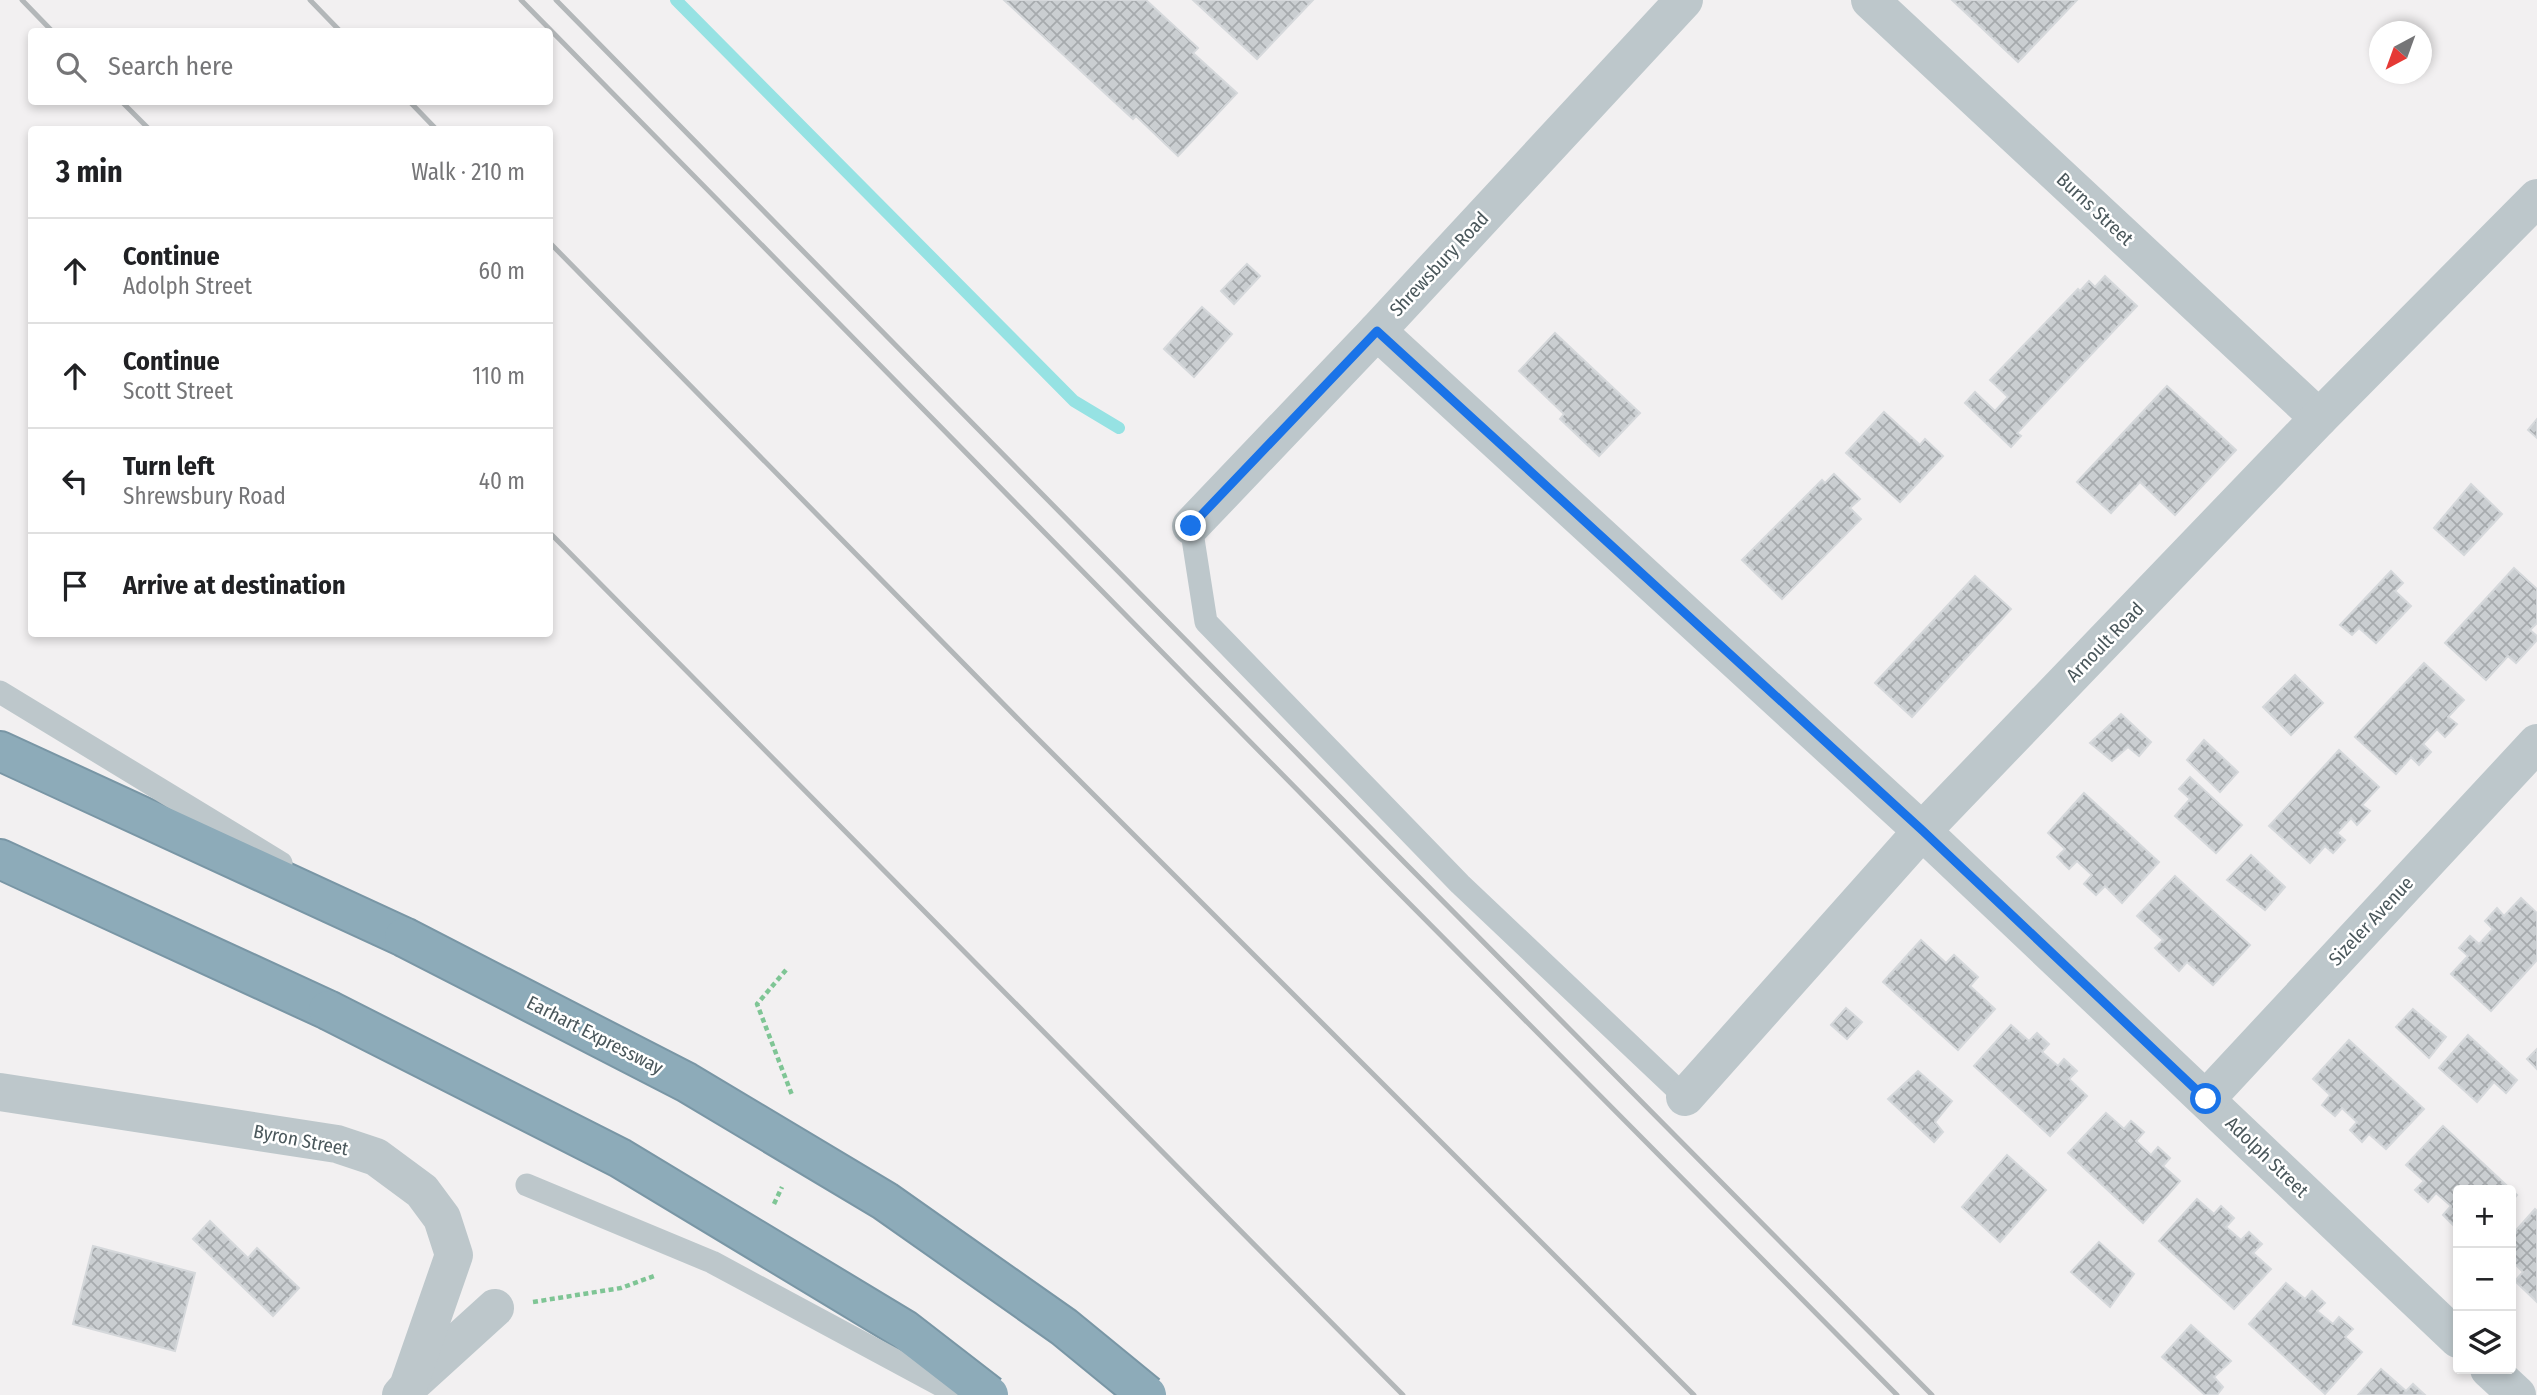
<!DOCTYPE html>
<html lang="en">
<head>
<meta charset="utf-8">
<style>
  body { margin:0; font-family:"Fira Sans Condensed",sans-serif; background:#f2f2f2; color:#202124 }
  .controls { position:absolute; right:21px; bottom:21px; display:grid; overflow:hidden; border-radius:7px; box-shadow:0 4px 10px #0003 }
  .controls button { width:63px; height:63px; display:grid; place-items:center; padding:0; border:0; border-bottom:2px solid #e0e0e0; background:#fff; color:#202124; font:35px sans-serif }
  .compass { position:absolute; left:2369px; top:21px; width:63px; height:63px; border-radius:50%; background:#fff; box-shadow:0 4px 10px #0003; rotate:221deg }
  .stop { position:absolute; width:21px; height:21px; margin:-16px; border:5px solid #1a73e8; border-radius:50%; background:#fff }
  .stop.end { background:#1a73e8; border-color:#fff; box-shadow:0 2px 7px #0008 }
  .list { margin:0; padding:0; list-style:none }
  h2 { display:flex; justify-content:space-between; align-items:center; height:91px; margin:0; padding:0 28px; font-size:30px }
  h2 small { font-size:23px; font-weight:400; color:#757577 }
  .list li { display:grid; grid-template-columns:46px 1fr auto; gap:21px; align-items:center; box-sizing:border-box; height:105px; padding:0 28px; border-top:2px solid #e0e0e0 }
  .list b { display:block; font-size:26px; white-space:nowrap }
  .list p { margin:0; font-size:23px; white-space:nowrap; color:#757577 }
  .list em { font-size:23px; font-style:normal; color:#757577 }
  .icon { flex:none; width:38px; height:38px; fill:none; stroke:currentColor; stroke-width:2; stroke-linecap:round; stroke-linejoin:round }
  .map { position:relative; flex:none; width:2537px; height:1395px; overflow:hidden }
  .search { position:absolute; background:#fff; box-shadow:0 4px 10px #0003; left:28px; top:28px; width:525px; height:77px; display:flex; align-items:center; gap:18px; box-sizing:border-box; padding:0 24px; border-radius:7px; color:#757577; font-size:26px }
  .panel { position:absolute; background:#fff; box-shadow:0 4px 10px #0003; left:28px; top:126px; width:525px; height:511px; border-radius:7px }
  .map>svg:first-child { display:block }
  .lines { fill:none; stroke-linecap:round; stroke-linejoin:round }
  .stream { stroke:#96e2e3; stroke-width:12 }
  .building { fill:url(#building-cross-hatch); stroke:#d5d8db; stroke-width:2 }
  .motorway-casing { stroke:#7996a5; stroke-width:42 }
  .path { stroke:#7fc595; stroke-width:4.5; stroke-dasharray:5 3.5; stroke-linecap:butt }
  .service { stroke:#bdc7cb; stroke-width:23 }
  .minor { stroke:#bdc7cb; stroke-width:38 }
  .tertiary { stroke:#bdc7cb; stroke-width:38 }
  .motorway { stroke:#8dabb9; stroke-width:38 }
  .rail { stroke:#b3b7b9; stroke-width:5 }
  .motorway-bridge-casing { stroke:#7996a5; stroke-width:42; stroke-linecap:butt }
  .service-bridge { stroke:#bdc7cb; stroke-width:23 }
  .motorway-bridge { stroke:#8dabb9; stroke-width:38 }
  .route { stroke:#1a73e8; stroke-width:9 }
  .labels { text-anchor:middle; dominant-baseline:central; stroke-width:5; stroke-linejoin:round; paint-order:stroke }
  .street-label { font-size:19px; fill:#4a575b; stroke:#fff }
</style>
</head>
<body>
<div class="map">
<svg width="2537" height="1395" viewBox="0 0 2537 1395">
  <defs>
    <pattern id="building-cross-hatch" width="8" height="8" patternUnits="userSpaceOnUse" patternTransform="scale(1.75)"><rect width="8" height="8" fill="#caced1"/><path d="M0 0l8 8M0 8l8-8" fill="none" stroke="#a6aaad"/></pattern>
  </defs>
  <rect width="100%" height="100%" fill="#f2f0f1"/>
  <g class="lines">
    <!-- stream -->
    <path class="stream" d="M 676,0 L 1074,401 L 1119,428"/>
  </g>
  <!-- building -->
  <g class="building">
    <path d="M 1004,0 L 1146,0 L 1198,48 L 1193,53 L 1237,93 L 1178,156 L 1136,116 L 1133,119 Z"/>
    <path d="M 1193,0 L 1313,0 L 1257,59 Z"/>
    <path d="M 1952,0 L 2077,0 L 2018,62 Z"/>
    <path d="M 1247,264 L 1260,276 L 1234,304 L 1221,291 Z"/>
    <path d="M 2105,276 L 2137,306 L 2017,433 L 2021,436 L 2011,447 L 1965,403 L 1975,392 L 1995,411 L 2008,397 L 1990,380 L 2078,289 L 2080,291 L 2089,281 L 2095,287 Z"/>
    <path d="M 1202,307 L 1232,334 L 1194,377 L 1164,349 Z"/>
    <path d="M 1555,333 L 1640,413 L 1599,456 L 1560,419 L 1564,414 L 1519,371 Z"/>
    <path d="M 2167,386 L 2236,450 L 2175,515 L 2140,482 L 2111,513 L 2077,482 Z"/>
    <path d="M 1884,412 L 1920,445 L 1925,439 L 1943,456 L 1900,502 L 1846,453 Z"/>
    <path d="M 2537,419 L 2537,438 L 2528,430 Z"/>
    <path d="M 1834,474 L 1860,499 L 1850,508 L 1861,519 L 1782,599 L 1742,560 L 1822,480 L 1825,483 Z"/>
    <path d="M 2471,484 L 2502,514 L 2464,555 L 2434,528 Z"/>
    <path d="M 2514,568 L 2537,589 L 2537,623 L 2530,630 L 2537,636 L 2537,640 L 2516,663 L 2508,656 L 2486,680 L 2445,643 Z"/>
    <path d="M 2391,571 L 2403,583 L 2395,591 L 2411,606 L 2376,643 L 2359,628 L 2352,635 L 2340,625 Z"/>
    <path d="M 1975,576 L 2011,609 L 1912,717 L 1875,683 Z"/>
    <path d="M 2424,663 L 2464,700 L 2448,717 L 2457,724 L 2445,737 L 2437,729 L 2423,744 L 2431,752 L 2419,765 L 2411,757 L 2396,774 L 2355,737 Z"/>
    <path d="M 2295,675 L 2323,703 L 2291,735 L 2263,707 Z"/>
    <path d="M 2121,714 L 2151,742 L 2139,756 L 2128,747 L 2112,761 L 2090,743 Z"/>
    <path d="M 2204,740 L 2238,772 L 2220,792 L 2187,760 Z"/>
    <path d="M 2339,750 L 2379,787 L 2362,805 L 2370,811 L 2357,825 L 2351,818 L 2337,833 L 2345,840 L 2333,853 L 2325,846 L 2310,863 L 2269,826 Z"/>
    <path d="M 2190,777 L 2242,825 L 2216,853 L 2175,816 L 2190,799 L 2179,789 Z"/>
    <path d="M 2084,793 L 2159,862 L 2122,903 L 2105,886 L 2096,895 L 2084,884 L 2092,875 L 2077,861 L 2069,869 L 2057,857 L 2065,849 L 2048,833 Z"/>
    <path d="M 2251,855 L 2285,887 L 2265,910 L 2227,880 Z"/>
    <path d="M 2175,876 L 2250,945 L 2213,985 L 2187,962 L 2179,971 L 2155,948 L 2163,940 L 2137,916 Z"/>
    <path d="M 2521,898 L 2537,913 L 2537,960 L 2491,1011 L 2451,974 L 2468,956 L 2459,948 L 2470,936 L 2479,944 L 2493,929 L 2485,921 L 2497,908 L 2504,916 Z"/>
    <path d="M 1921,940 L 1946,963 L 1954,955 L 1978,977 L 1970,986 L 1995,1009 L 1958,1050 L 1883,982 Z"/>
    <path d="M 1846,1008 L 1862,1022 L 1847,1039 L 1831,1025 Z"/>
    <path d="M 2413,1009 L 2446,1037 L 2429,1058 L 2396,1027 Z"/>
    <path d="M 2011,1025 L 2029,1041 L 2037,1033 L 2049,1044 L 2042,1052 L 2058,1066 L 2064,1059 L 2077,1071 L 2069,1079 L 2087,1096 L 2050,1136 L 1974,1066 Z"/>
    <path d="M 2468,1035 L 2517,1080 L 2506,1093 L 2494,1082 L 2477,1102 L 2439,1068 Z"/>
    <path d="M 2349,1040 L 2424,1109 L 2386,1149 L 2369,1134 L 2362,1142 L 2350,1130 L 2357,1122 L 2342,1108 L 2335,1116 L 2322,1105 L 2330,1095 L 2313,1079 Z"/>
    <path d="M 2537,1049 L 2537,1069 L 2527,1059 Z"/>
    <path d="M 1918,1071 L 1952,1101 L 1935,1122 L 1943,1132 L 1934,1142 L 1888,1099 Z"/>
    <path d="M 2106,1113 L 2124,1129 L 2131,1121 L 2144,1132 L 2136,1141 L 2151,1155 L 2158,1147 L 2170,1158 L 2163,1166 L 2180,1181 L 2143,1223 L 2068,1153 Z"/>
    <path d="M 2443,1126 L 2517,1195 L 2511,1202 L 2511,1190 L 2458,1190 L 2458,1225 L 2456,1228 L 2443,1215 L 2451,1206 L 2436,1193 L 2428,1202 L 2415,1190 L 2424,1181 L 2406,1165 Z"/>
    <path d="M 2007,1155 L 2046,1190 L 2000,1242 L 1962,1207 Z"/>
    <path d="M 2197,1199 L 2214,1214 L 2221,1206 L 2234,1218 L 2226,1227 L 2241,1240 L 2249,1232 L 2262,1244 L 2253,1253 L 2271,1269 L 2234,1309 L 2159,1241 Z"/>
    <path d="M 2535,1209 L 2537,1211 L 2537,1302 L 2515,1281 L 2523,1272 L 2511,1260 L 2511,1236 Z"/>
    <path d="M 210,1221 L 248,1258 L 257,1248 L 299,1288 L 273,1316 L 193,1239 Z"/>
    <path d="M 2099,1242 L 2134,1274 L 2110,1307 L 2071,1272 Z"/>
    <path d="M 93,1246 L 195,1273 L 175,1351 L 73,1324 Z"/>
    <path d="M 2286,1283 L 2305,1299 L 2312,1291 L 2325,1303 L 2317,1311 L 2333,1324 L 2339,1317 L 2353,1329 L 2345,1337 L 2362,1352 L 2325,1394 L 2249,1324 Z"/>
    <path d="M 2191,1325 L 2231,1361 L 2214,1377 L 2223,1387 L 2217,1395 L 2205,1395 L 2162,1357 Z"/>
    <path d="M 2381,1369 L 2406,1391 L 2413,1384 L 2425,1395 L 2358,1395 Z"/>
  </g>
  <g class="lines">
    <defs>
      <g id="motorway">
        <path d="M 0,751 L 404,937"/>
        <path d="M 0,859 L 328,1010"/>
      </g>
    </defs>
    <!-- motorway casing -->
    <use href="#motorway" class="motorway-casing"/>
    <!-- path -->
    <g class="path">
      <path d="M 786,970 L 757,1004 L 792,1095"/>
      <path d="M 774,1204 L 782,1187"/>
      <path d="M 533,1302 L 621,1288 L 654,1276"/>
    </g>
    <!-- service -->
    <g class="service">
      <path d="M 1191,526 L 1206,622 L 1460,884 L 1685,1097"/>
      <path d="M 0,692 L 281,863"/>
    </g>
    <!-- minor -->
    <g class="minor">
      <path d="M 1870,0 L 2319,418"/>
      <path d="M 1377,331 L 1922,831 L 2458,1339"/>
      <path d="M 1685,1097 L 1922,831 L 2319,418 L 2537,198"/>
      <path d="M 2206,1099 L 2537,743"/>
      <path d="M 2489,1369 L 2517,1395"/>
      <path d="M 408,1387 L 495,1308"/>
    </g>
    <!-- tertiary -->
    <g class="tertiary">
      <path d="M 1191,526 L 1377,331 L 1684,0"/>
      <path d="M 0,1092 L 337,1144 L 376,1157 L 422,1191 L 442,1218 L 454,1255 L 408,1387 L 401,1395"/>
    </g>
    <!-- motorway -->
    <use href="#motorway" class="motorway"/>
    <!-- rail -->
    <g class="rail">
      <path d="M 22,0 L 53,32"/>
      <path d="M 310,0 L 341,32"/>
      <path d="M 521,0 L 1387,881 L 1897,1395"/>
      <path d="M 556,0 L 1405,863 L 1932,1395"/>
      <path d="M 122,102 L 150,130"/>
      <path d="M 410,102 L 437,130"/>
      <path d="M 550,243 L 1028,729 L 1694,1395"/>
      <path d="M 550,533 L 1403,1395"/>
    </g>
    <defs>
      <g id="motorway-bridge">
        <path d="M 404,937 L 686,1082 L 885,1201 L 1064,1327 L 1147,1395"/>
        <path d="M 328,1010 L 620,1158 L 905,1330 L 989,1395"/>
      </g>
    </defs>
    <!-- motorway-bridge casing -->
    <use href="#motorway-bridge" class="motorway-bridge-casing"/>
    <!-- service-bridge -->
    <path class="service-bridge" d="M 527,1185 L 712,1262 L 959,1395"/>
    <!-- motorway-bridge -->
    <use href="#motorway-bridge" class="motorway-bridge"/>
  </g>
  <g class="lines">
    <!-- route -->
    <path class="route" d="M 1191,526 L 1377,331 L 1923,831 L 2206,1099"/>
  </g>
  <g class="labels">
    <!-- street labels -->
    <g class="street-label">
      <text transform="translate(2095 209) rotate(43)">Burns Street</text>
      <text transform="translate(1439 264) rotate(-47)">Shrewsbury Road</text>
      <text transform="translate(2105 642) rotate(-46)">Arnoult Road</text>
      <text transform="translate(2371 921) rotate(-47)">Sizeler Avenue</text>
      <text transform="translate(595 1035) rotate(27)">Earhart Expressway</text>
      <text transform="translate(301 1140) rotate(11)">Byron Street</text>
      <text transform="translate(2267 1157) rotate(44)">Adolph Street</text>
    </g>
  </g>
</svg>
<div class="controls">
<button>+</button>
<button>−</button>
<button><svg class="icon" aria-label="layers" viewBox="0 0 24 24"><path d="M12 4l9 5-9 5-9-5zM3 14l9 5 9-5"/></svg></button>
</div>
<svg class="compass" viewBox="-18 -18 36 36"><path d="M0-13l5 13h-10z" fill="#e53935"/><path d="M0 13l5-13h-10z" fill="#757577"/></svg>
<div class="stop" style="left:2206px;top:1099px"></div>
<div class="stop end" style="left:1191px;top:526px"></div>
<div class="search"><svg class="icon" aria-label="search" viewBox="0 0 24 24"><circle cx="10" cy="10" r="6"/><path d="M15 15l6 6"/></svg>Search here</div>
<section class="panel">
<h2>3 min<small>Walk · 210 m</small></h2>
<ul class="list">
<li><svg class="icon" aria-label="ahead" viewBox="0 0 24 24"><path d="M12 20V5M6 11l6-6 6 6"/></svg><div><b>Continue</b><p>Adolph Street</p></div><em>60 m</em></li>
<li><svg class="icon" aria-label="ahead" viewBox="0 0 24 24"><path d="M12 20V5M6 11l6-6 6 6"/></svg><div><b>Continue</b><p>Scott Street</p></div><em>110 m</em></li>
<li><svg class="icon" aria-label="left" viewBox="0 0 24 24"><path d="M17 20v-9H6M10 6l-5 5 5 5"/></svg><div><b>Turn left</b><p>Shrewsbury Road</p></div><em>40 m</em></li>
<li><svg class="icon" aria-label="arrive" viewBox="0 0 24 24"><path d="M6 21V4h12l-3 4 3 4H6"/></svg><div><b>Arrive at destination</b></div></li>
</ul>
</section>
</div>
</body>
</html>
